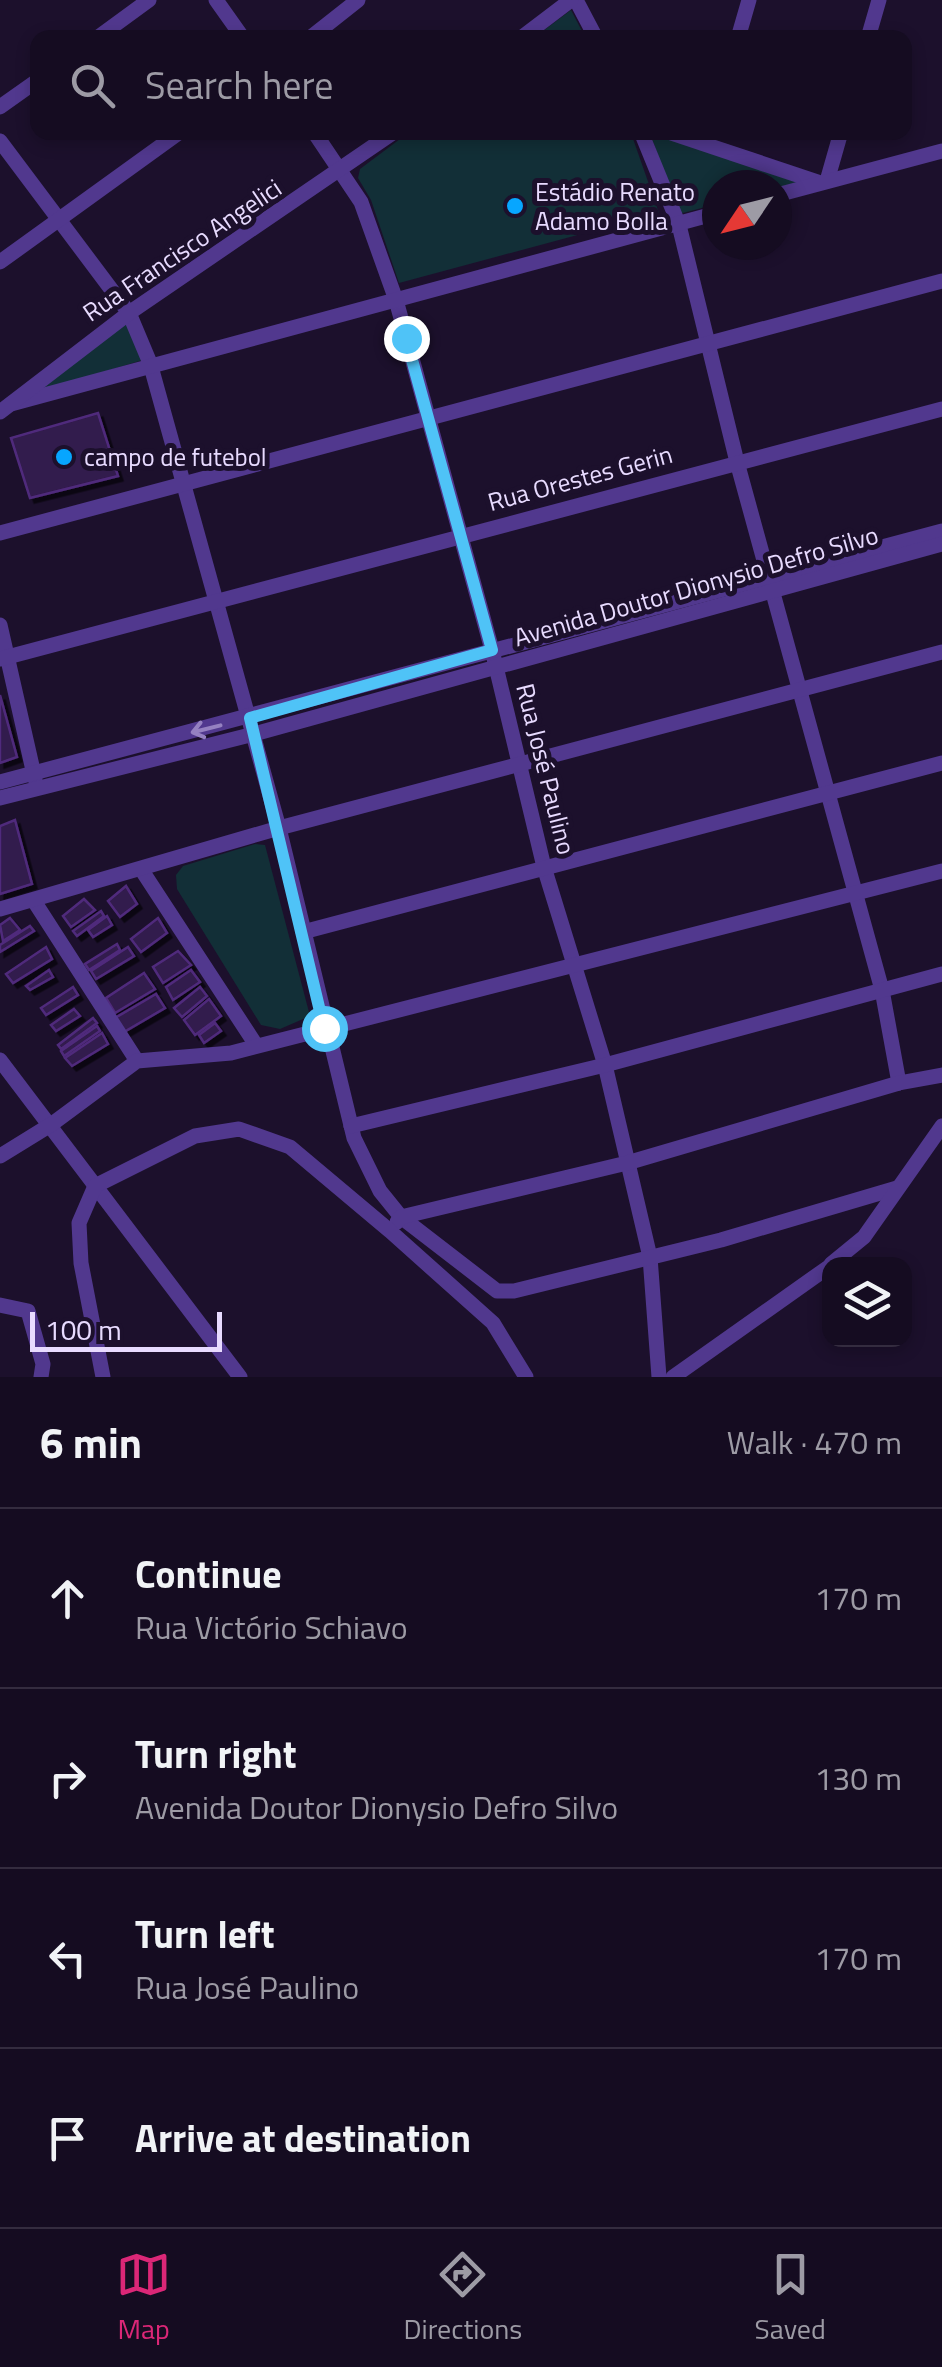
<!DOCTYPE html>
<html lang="en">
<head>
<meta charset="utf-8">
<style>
  body { margin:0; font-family:"Titillium Web",sans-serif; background:#1e152a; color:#f1f3f6 }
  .controls { position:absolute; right:30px; bottom:30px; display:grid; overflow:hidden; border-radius:20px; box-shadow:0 5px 15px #0003 }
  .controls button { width:90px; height:90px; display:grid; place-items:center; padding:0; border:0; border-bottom:2px solid #342c3f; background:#150c21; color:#f1f3f6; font:50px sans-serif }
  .compass { position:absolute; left:702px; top:170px; width:90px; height:90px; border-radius:50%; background:#150c21; box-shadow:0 5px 15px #0003; rotate:235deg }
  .scale { position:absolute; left:30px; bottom:25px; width:192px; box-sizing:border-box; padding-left:10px; border:5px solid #e8dbff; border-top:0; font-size:28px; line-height:35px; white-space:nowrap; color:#e8dbff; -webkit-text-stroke:8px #1c102c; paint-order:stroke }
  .stop { position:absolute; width:30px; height:30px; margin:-22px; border:8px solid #4fc3f7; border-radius:50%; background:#fff }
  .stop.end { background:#4fc3f7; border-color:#fff; box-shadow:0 2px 10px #0008 }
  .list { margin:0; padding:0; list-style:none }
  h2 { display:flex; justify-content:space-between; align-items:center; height:130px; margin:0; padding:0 40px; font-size:42px }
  h2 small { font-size:32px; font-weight:400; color:#9d9ba5 }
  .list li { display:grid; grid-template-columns:65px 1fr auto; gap:30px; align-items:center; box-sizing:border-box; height:180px; padding:0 40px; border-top:2px solid #342c3f }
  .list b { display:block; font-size:38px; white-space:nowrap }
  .list p { margin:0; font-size:32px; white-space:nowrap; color:#9d9ba5 }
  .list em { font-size:32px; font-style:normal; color:#9d9ba5 }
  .icon { flex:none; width:55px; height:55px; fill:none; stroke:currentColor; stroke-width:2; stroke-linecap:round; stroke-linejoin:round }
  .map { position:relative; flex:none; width:942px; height:1377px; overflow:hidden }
  .search { position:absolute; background:#150c21; box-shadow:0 5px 15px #0003; left:30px; right:30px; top:30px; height:110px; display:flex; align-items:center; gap:25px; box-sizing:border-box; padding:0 35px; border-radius:20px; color:#9d9ba5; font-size:38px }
  .sheet { height:850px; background:#150c21 }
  nav { display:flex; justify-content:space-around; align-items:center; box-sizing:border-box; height:140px; border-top:2px solid #342c3f; background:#150c21; font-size:28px; color:#9d9ba5 }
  nav a { display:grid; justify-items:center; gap:5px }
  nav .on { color:#db2777 }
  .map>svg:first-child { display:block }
  .green { fill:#122f37 }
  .building { fill:#321a4e; stroke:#502b7c; stroke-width:2.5; filter:url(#shadow) }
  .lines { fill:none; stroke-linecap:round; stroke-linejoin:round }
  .minor { stroke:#51388e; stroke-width:15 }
  .oneway { stroke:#9581c1 }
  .route { stroke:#4fc3f7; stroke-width:12 }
  .poi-dot { fill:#07a6ff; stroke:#1c102c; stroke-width:4 }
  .labels { text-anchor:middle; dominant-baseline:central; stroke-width:10; stroke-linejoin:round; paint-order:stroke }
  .poi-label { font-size:25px; fill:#e8dbff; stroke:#1c102c; text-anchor:start }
  .street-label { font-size:25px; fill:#e8dbff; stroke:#1c102c }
</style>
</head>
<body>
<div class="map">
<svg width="942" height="1377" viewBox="0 0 942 1377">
  <defs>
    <filter id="shadow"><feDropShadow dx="4.5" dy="4.5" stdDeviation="0" flood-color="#0009"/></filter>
  </defs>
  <rect width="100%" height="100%" fill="#1c102c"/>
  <!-- green -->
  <g class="green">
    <path d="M 571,10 L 585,37 L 535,37 Z"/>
    <path d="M 408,133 L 631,133 L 659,213 L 399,283 L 371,200 L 358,178 L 360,169 Z"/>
    <path d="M 650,133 L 799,182 L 777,188 L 717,185 L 717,204 L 679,214 Z"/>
    <path d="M 127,316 L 146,359 L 24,396 Z"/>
    <path d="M 255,844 L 265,845 L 310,1016 L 280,1029 L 261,1025 L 177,889 L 176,875 L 183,866 Z"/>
  </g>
  <!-- building -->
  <g class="building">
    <path d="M 98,413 L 118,476 L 30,498 L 11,438 Z"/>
    <path d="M 0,695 L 17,757 L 0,763 Z"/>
    <path d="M 15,820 L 32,884 L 0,894 L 0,826 Z"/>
    <path d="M 126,886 L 137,904 L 120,917 L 108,901 Z"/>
    <path d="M 84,899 L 95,910 L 71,927 L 63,916 Z"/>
    <path d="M 101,911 L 104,916 L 77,936 L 73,931 Z"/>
    <path d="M 107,916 L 112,925 L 93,937 L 88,930 Z"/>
    <path d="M 10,918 L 20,930 L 3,941 L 0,925 Z"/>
    <path d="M 158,918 L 167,933 L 141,952 L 131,939 Z"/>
    <path d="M 30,926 L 34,931 L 0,952 L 0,945 Z"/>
    <path d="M 117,944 L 120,950 L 89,970 L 85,964 Z"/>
    <path d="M 46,947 L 52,959 L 13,983 L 6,974 Z"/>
    <path d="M 128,947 L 134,956 L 96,979 L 91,971 Z"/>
    <path d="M 178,951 L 191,965 L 163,983 L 153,967 Z"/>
    <path d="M 49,970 L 53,977 L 30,990 L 26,986 Z"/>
    <path d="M 191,970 L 200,982 L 173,1000 L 166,987 Z"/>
    <path d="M 144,973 L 155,989 L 115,1013 L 106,998 Z"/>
    <path d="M 73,987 L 78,995 L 46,1015 L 41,1008 Z"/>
    <path d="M 200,987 L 207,996 L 182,1017 L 174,1008 Z"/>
    <path d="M 156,994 L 165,1008 L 124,1032 L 115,1018 Z"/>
    <path d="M 209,999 L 221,1016 L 195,1035 L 184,1020 Z"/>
    <path d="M 74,1009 L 80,1016 L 56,1031 L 51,1025 Z"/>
    <path d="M 93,1018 L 97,1023 L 61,1049 L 58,1045 Z"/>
    <path d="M 215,1023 L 221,1031 L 204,1043 L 199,1035 Z"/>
    <path d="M 97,1026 L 100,1031 L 64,1056 L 61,1051 Z"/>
    <path d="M 102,1033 L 108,1044 L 72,1066 L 65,1058 Z"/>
  </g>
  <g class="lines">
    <!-- minor -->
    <g class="minor">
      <path d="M 216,0 L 243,38"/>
      <path d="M 576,0 L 596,38"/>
      <path d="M 97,38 L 149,0"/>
      <path d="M 310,38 L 358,0"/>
      <path d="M 521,38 L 571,0"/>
      <path d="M 738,38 L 749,0"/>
      <path d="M 868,38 L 879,0"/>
      <path d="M 0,107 L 38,80"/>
      <path d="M 314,132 L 361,202 L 396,300 L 492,650 L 544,867 L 605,1065 L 650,1257 L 659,1377"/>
      <path d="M 641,132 L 679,225 L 737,462 L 882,990 L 899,1083"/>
      <path d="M 668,132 L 818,182"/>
      <path d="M 0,141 L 129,313 L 150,363 L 279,828 L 354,1138 L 380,1191 L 401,1217 L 497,1291 L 514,1291 L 721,1240 L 897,1188"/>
      <path d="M 827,181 L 841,132"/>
      <path d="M 777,195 L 942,151"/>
      <path d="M 0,262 L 180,132"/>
      <path d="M 11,404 L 717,213"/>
      <path d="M 0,412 L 129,313 L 394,132"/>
      <path d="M 0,533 L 942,281"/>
      <path d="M 0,625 L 35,779"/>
      <path d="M 0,659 L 942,409"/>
      <path d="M 0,782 L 942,531"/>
      <path d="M 0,798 L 254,734 L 942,544"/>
      <path d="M 141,869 L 256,1045"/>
      <path d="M 34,901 L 137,1061"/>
      <path d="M 0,909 L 279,828 L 942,652"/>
      <path d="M 303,932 L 942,763"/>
      <path d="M 0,1060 L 240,1377"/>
      <path d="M 351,1126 L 605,1065 L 942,974"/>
      <path d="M 0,1156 L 52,1124 L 137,1061 L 231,1053 L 942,871"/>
      <path d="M 397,1222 L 401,1217 L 627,1163 L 899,1083 L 942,1075"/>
      <path d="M 831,1264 L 864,1237 L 942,1126"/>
      <path d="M 0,1305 L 28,1311 L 43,1364 L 41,1377"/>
      <path d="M 103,1377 L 81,1263 L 79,1223 L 95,1186 L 195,1136 L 239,1129 L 290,1147 L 390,1231 L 493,1323 L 526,1377"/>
      <path d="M 673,1377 L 830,1266"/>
    </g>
  </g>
  <!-- one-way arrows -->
  <defs><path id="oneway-shaft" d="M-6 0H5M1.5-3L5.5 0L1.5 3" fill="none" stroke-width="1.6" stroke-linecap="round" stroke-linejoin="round" transform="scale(2.5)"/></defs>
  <use class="oneway" href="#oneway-shaft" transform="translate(206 729) rotate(166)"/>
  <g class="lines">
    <!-- route -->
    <path class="route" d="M 324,1028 L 250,718 L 492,650 L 406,338"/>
  </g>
  <!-- markers -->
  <g class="poi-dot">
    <circle cx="515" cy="206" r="10"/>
    <circle cx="64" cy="457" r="10"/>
  </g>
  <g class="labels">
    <!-- poi labels -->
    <g class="poi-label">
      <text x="535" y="192">Estádio Renato<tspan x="535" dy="29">Adamo Bolla</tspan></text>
      <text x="84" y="457">campo de futebol</text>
    </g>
    <!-- street labels -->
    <g class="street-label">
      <text transform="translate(182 250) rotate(-34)">Rua Francisco Angelici</text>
      <text transform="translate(580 478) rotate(-15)">Rua Orestes Gerin</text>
      <text transform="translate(696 586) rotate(-16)">Avenida Doutor Dionysio Defro Silvo</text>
      <text transform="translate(546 769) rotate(76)">Rua José Paulino</text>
    </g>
  </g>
</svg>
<div class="controls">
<button><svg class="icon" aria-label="layers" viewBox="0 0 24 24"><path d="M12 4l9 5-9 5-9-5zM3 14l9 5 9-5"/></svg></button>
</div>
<svg class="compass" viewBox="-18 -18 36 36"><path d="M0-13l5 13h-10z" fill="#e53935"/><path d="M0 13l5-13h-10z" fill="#9d9ba5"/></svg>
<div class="scale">100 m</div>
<div class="stop" style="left:324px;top:1028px"></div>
<div class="stop end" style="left:406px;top:338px"></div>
<div class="search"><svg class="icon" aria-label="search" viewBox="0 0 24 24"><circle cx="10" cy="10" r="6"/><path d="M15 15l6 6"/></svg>Search here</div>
</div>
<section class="sheet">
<h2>6 min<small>Walk · 470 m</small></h2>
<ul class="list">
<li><svg class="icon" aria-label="ahead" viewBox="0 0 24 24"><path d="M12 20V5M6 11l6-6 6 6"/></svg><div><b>Continue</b><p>Rua Victório Schiavo</p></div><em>170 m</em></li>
<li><svg class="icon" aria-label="right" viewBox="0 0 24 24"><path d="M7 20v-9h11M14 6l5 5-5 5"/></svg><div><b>Turn right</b><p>Avenida Doutor Dionysio Defro Silvo</p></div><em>130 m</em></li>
<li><svg class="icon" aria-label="left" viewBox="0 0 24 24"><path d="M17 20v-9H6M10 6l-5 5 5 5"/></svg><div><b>Turn left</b><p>Rua José Paulino</p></div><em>170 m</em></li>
<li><svg class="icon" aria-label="arrive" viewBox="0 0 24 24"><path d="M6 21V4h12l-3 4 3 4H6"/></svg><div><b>Arrive at destination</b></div></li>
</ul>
</section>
<nav>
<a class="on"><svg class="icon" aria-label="map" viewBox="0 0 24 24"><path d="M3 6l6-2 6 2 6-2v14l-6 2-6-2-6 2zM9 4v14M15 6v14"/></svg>Map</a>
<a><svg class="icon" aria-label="directions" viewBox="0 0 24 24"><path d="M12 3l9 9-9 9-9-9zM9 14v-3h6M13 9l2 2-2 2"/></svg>Directions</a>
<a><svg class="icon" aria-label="saved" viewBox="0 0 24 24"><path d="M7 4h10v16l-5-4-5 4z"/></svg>Saved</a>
</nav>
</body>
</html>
